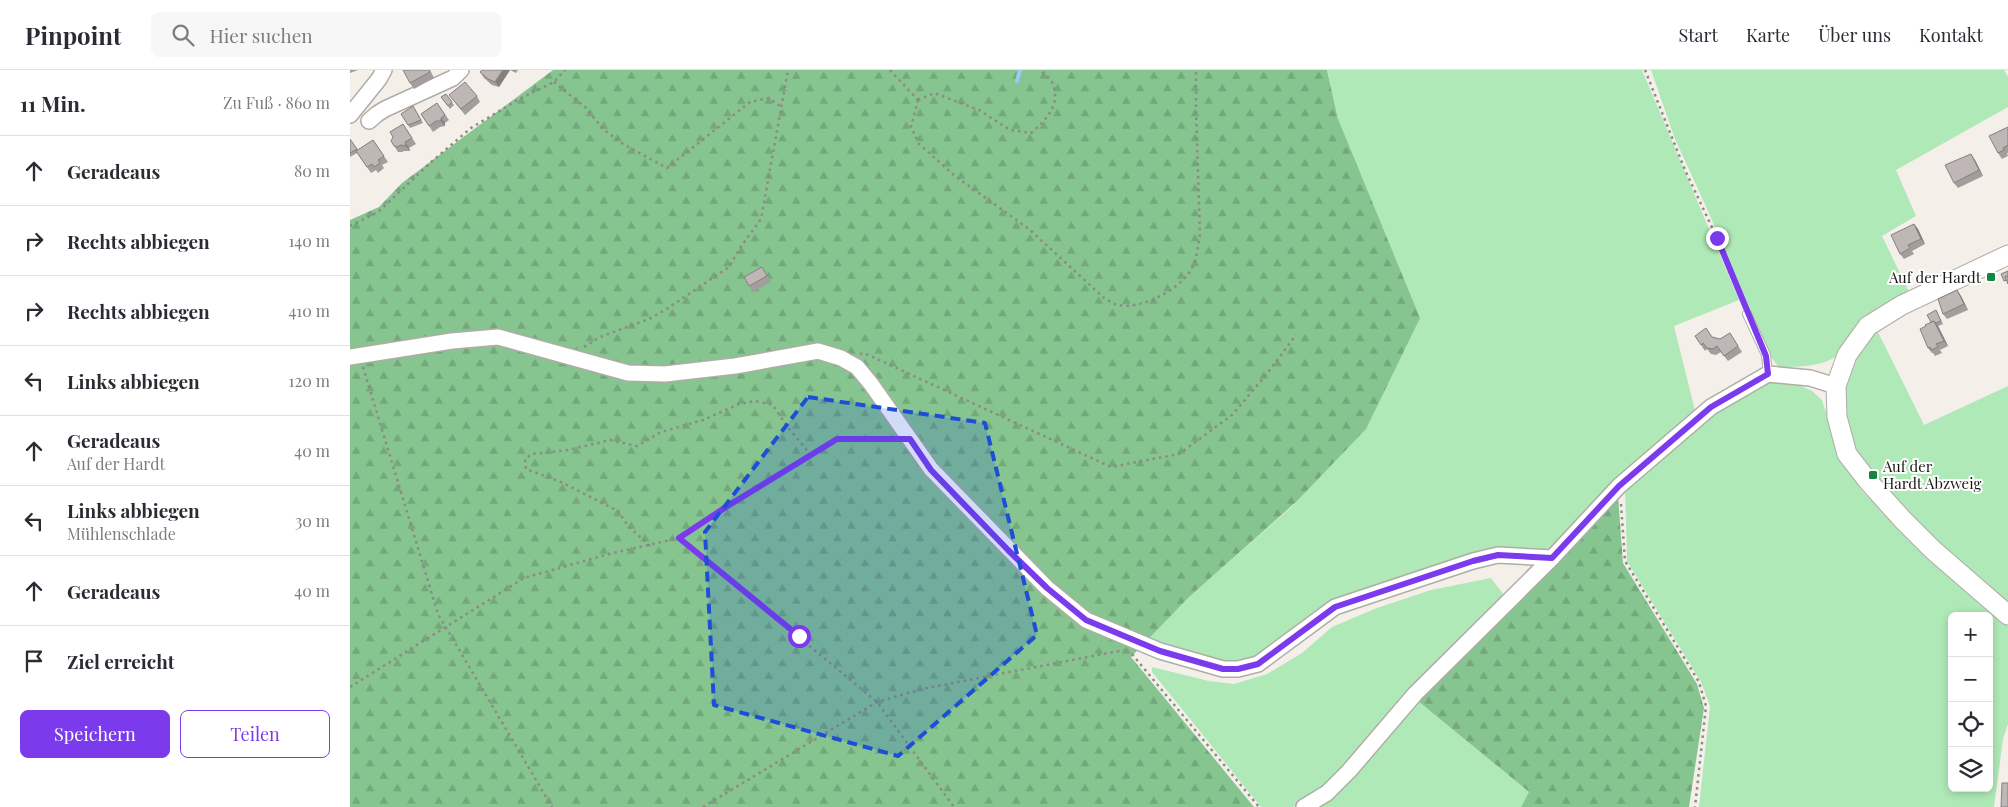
<!DOCTYPE html>
<html lang="de">
<head>
<meta charset="utf-8">
<style>
  body { margin:0; font-family:"Playfair Display",serif; background:#f7f7f7; color:#2b2b33 }
  .controls { position:absolute; right:15px; bottom:15px; display:grid; overflow:hidden; border-radius:8px; box-shadow:0 2px 8px #0003 }
  .controls button { width:45px; height:45px; display:grid; place-items:center; padding:0; border:0; border-bottom:1px solid #e1e1e2; background:#fff; color:#2b2b33; font:25px sans-serif }
  .stop { position:absolute; width:15px; height:15px; margin:-11px; border:4px solid #7c3aed; border-radius:50%; background:#fff }
  .stop.end { background:#7c3aed; border-color:#fff; box-shadow:0 1px 5px #0008 }
  .list { margin:0; padding:0; list-style:none }
  h2 { display:flex; justify-content:space-between; align-items:center; height:65px; margin:0; padding:0 20px; font-size:21px }
  h2 small { font-size:16px; font-weight:400; color:#7c7c81 }
  .list li { display:grid; grid-template-columns:32px 1fr auto; gap:15px; align-items:center; box-sizing:border-box; height:70px; padding:0 20px; border-top:1px solid #e1e1e2 }
  .list b { display:block; font-size:19px; white-space:nowrap }
  .list p { margin:0; font-size:16px; white-space:nowrap; color:#7c7c81 }
  .list em { font-size:16px; font-style:normal; color:#7c7c81 }
  .actions { display:flex; gap:10px; padding:15px 20px }
  .actions a { flex:1; padding:11px 0; border:1px solid #7c3aed; border-radius:8px; text-align:center; font-size:18px; color:#7c3aed }
  .actions .main { background:#7c3aed; color:#fff }
  .icon { flex:none; width:28px; height:28px; fill:none; stroke:currentColor; stroke-width:2; stroke-linecap:round; stroke-linejoin:round }
  .map { position:relative; flex:none; width:1658px; height:737px; overflow:hidden }
  header { display:flex; align-items:center; gap:30px; box-sizing:border-box; height:70px; padding:0 25px; background:#fff; border-bottom:1px solid #e1e1e2 }
  header strong { font-size:24px }
  nav { display:flex; gap:28px; margin-inline-start:auto; font-size:18px }
  .search { width:350px; height:45px; background:#f7f7f7; display:flex; align-items:center; gap:12px; box-sizing:border-box; padding:0 18px; border-radius:8px; color:#7c7c81; font-size:19px }
  main { display:flex }
  aside { flex:1; background:#fff }
  .map>svg:first-child { display:block }
  .green { fill:#afe9b7; fill-rule:evenodd }
  .forest { fill:url(#forest-firs) }
  .lines { fill:none; stroke-linecap:round; stroke-linejoin:round }
  .stream { stroke:#99cbf6; stroke-width:4 }
  .service-casing { stroke:#b0aca6; stroke-width:10 }
  .minor-casing { stroke:#b0aca6; stroke-width:18 }
  .tertiary-casing { stroke:#b0aca6; stroke-width:21 }
  .path { stroke:#8d8a86; stroke-width:2.5; stroke-dasharray:2.5 4; stroke-linecap:butt }
  .service { stroke:#fff; stroke-width:8 }
  .minor { stroke:#fff; stroke-width:15 }
  .tertiary { stroke:#fff; stroke-width:19 }
  .wall { fill:#a39d9c }
  .shaded-wall { fill:#85807f }
  .building { fill:#beb7b5; stroke:#85807f }
  .route { stroke:#7c3aed; stroke-width:6 }
  .marked { fill:#1d4ed8; fill-opacity:0.2; stroke:#1d4ed8; stroke-width:4; stroke-dasharray:10 6; stroke-linejoin:round }
  .poi-dot { fill:#12863f; stroke:#fff; stroke-width:2 }
  .labels { text-anchor:middle; dominant-baseline:central; stroke-width:4; stroke-linejoin:round; paint-order:stroke }
  .poi-label { font-size:15px; fill:#191715; stroke:#fff; text-anchor:end }
</style>
</head>
<body>
<header>
<strong>Pinpoint</strong>
<div class="search"><svg class="icon" aria-label="search" viewBox="0 0 24 24"><circle cx="10" cy="10" r="6"/><path d="M15 15l6 6"/></svg>Hier suchen</div>
<nav><a>Start</a><a>Karte</a><a>Über uns</a><a>Kontakt</a></nav>
</header>
<main>
<aside>
<h2>11 Min.<small>Zu Fuß · 860 m</small></h2>
<ul class="list">
<li><svg class="icon" aria-label="ahead" viewBox="0 0 24 24"><path d="M12 20V5M6 11l6-6 6 6"/></svg><div><b>Geradeaus</b></div><em>80 m</em></li>
<li><svg class="icon" aria-label="right" viewBox="0 0 24 24"><path d="M7 20v-9h11M14 6l5 5-5 5"/></svg><div><b>Rechts abbiegen</b></div><em>140 m</em></li>
<li><svg class="icon" aria-label="right" viewBox="0 0 24 24"><path d="M7 20v-9h11M14 6l5 5-5 5"/></svg><div><b>Rechts abbiegen</b></div><em>410 m</em></li>
<li><svg class="icon" aria-label="left" viewBox="0 0 24 24"><path d="M17 20v-9H6M10 6l-5 5 5 5"/></svg><div><b>Links abbiegen</b></div><em>120 m</em></li>
<li><svg class="icon" aria-label="ahead" viewBox="0 0 24 24"><path d="M12 20V5M6 11l6-6 6 6"/></svg><div><b>Geradeaus</b><p>Auf der Hardt</p></div><em>40 m</em></li>
<li><svg class="icon" aria-label="left" viewBox="0 0 24 24"><path d="M17 20v-9H6M10 6l-5 5 5 5"/></svg><div><b>Links abbiegen</b><p>Mühlenschlade</p></div><em>30 m</em></li>
<li><svg class="icon" aria-label="ahead" viewBox="0 0 24 24"><path d="M12 20V5M6 11l6-6 6 6"/></svg><div><b>Geradeaus</b></div><em>40 m</em></li>
<li><svg class="icon" aria-label="arrive" viewBox="0 0 24 24"><path d="M6 21V4h12l-3 4 3 4H6"/></svg><div><b>Ziel erreicht</b></div></li>
</ul>
<div class="actions"><a class="main">Speichern</a><a>Teilen</a></div>
</aside>
<div class="map">
<svg width="1658" height="737" viewBox="0 0 1658 737">
  <defs>
    <pattern id="forest-firs" width="22" height="20" patternUnits="userSpaceOnUse" patternTransform="scale(1.25)"><rect width="22" height="20" fill="#86c58f"/><path d="M5 1l3.5 6h-7zM16 11l3.5 6h-7z" fill="#73a87a"/></pattern>
  </defs>
  <rect width="100%" height="100%" fill="#f4efe9"/>
  <!-- green -->
  <g class="green">
    <path d="M 977,0 L 1292,0 L 1389,230 L 1324,256 L 1346,345 L 1272,404 L 1207,471 L 1197,479 L 1176,480 L 993,530 L 913,587 L 891,593 L 871,594 L 796,571 L 838,528 L 945,434 L 988,49 Z"/>
    <path d="M 1301,0 L 1654,0 L 1658,7 L 1658,37 L 1546,100 L 1566,146 L 1532,166 L 1560,224 L 1539,231 L 1521,243 L 1484,288 C 1467,297 1447,297 1429,297 L 1417,282 L 1358,141 L 1325,69 Z"/>
    <path d="M 1527,260 L 1574,355 L 1658,316 L 1658,535 L 1567,454 L 1512,390 L 1502,373 L 1495,352 L 1495,311 L 1505,287 Z"/>
    <path d="M 1419,311 L 1434,311 L 1449,315 L 1462,321 L 1472,330 L 1489,382 L 1512,421 L 1573,479 L 1658,553 L 1658,654 L 1653,669 L 1644,737 L 1349,737 L 1360,636 L 1351,612 L 1277,491 L 1275,418 L 1337,365 L 1375,336 ZM 1602,546 L 1639,546 L 1639,718 L 1602,718 Z"/>
    <path d="M 1141,508 L 1156,528 L 974,718 L 943,737 L 911,737 L 802,602 L 802,597 L 859,611 L 884,614 L 917,604 L 952,583 L 982,557 L 1027,538 L 1081,520 Z"/>
    <path d="M 1065,629 L 1180,723 L 1171,737 L 961,737 Z"/>
  </g>
  <!-- forest -->
  <g class="forest">
    <path d="M 203,0 L 977,0 L 988,49 L 1070,248 L 1016,359 L 945,433 L 838,528 L 781,587 L 904,737 L 0,737 L 0,150 L 29,137 L 52,113 Z"/>
    <path d="M 1268,426 L 1273,493 L 1347,614 L 1354,638 L 1339,737 L 1171,737 L 1179,722 L 1069,632 Z"/>
  </g>
  <g class="lines">
    <!-- stream -->
    <path class="stream" d="M 667,11 L 670,0"/>
    <defs>
      <path id="service" d="M 1397,244 L 1416,285 L 1418,304"/>
      <g id="minor">
        <path d="M 0,45 L 29,9 L 34,0"/>
        <path d="M 19,51 L 27,44 L 35,39 L 103,8 L 111,0"/>
        <path d="M 0,287 L 102,271 L 148,267 L 278,303 L 315,304 L 385,296 L 468,281 L 491,288 L 507,297 L 521,314 L 581,399 L 697,518 L 736,550 L 810,581 L 873,599 L 888,599 L 908,594 L 985,537 L 1123,491 L 1148,485 L 1202,488"/>
        <path d="M 954,737 L 977,723 L 999,701 L 1065,624 L 1202,488 L 1269,416 L 1361,337 L 1418,304 L 1460,308 L 1486,316"/>
      </g>
      <path id="tertiary" d="M 1658,185 L 1552,235 L 1518,256 L 1497,285 L 1486,316 L 1487,347 L 1497,384 L 1518,411 L 1552,449 L 1583,480 L 1658,545"/>
    </defs>
    <!-- service casing -->
    <use href="#service" class="service-casing"/>
    <!-- minor casing -->
    <use href="#minor" class="minor-casing"/>
    <!-- tertiary casing -->
    <use href="#tertiary" class="tertiary-casing"/>
    <!-- path -->
    <g class="path">
      <path d="M 540,0 L 568,30"/>
      <path d="M 1295,0 L 1335,100 L 1367,168 L 1394,236"/>
      <path d="M 204,12 L 235,37 L 254,60 L 273,74 L 317,98 L 400,32 L 419,28 L 430,36"/>
      <path d="M 568,30 L 561,57 L 569,74 L 605,106 L 679,159 L 754,228 C 758,230 763,234 768,235 C 792,240 831,219 842,198 C 847,188 848,176 850,164 L 846,41 L 846,0"/>
      <path d="M 568,30 L 584,23 L 629,40 L 660,60 L 681,63 C 696,50 712,34 702,12 C 700,8 694,4 691,0"/>
      <path d="M 0,156 L 28,142 L 80,93 L 121,58 L 171,28 L 204,12 L 215,0"/>
      <path d="M 234,277 L 250,267 L 299,249 L 315,240 L 379,197 L 392,175 L 411,149 L 438,0"/>
      <path d="M 510,284 L 514,283 L 761,397 L 829,384 L 882,345 L 916,305 L 946,265"/>
      <path d="M 13,297 L 88,544 L 202,737"/>
      <path d="M 1271,434 L 1275,491 L 1349,612 L 1356,636 L 1345,737"/>
      <path d="M 329,468 L 527,632 L 604,737"/>
      <path d="M 300,476 L 278,456 L 268,441 L 211,412 L 176,399 L 175,389 L 182,384 L 218,380 L 260,370 L 287,376 L 311,362 L 353,350 L 389,334 L 405,331 L 423,335 L 436,355 L 460,384"/>
      <path d="M 782,584 L 909,737"/>
      <path d="M 0,617 L 174,508 L 259,484 L 329,468 L 376,437 L 487,369 L 544,369"/>
      <path d="M 353,737 L 527,632 L 572,619 L 774,580"/>
    </g>
    <!-- service -->
    <use href="#service" class="service"/>
    <!-- minor -->
    <use href="#minor" class="minor"/>
    <!-- tertiary -->
    <use href="#tertiary" class="tertiary"/>
  </g>
  <!-- wall -->
  <g class="wall">
    <path d="M 0,0 L 8,0 L 0,3 Z"/>
    <path d="M 80,0 L 84,8 L 64,19 L 60,13 Z"/>
    <path d="M 132,0 L 168,0 L 166,3 L 160,0 L 149,17 L 142,15 L 134,8 L 130,2 Z"/>
    <path d="M 96,24 L 104,35 L 100,39 L 91,27 Z"/>
    <path d="M 99,25 L 127,26 L 130,32 L 115,45 Z"/>
    <path d="M 87,33 L 99,50 L 95,53 L 95,56 L 90,57 L 83,62 L 71,44 Z"/>
    <path d="M 63,36 L 73,53 L 60,58 L 51,44 Z"/>
    <path d="M 1658,57 L 1658,83 L 1657,83 L 1658,86 L 1652,89 L 1648,83 Z"/>
    <path d="M 57,60 L 66,74 L 59,78 L 60,81 L 54,81 L 52,82 L 48,82 L 41,71 Z"/>
    <path d="M 0,69 L 8,80 L 23,70 L 38,92 L 32,95 L 34,98 L 28,103 L 26,100 L 21,103 L 7,83 L 0,87 Z"/>
    <path d="M 1625,90 L 1633,106 L 1608,118 L 1604,113 Z"/>
    <path d="M 1564,154 L 1568,159 L 1575,174 L 1562,181 L 1564,184 L 1554,189 L 1550,184 Z"/>
    <path d="M 412,197 L 421,212 L 403,222 L 399,216 Z"/>
    <path d="M 1607,220 L 1611,226 L 1618,240 L 1597,249 L 1593,244 Z"/>
    <path d="M 1586,240 L 1593,254 L 1588,256 L 1598,276 L 1590,280 L 1592,283 L 1585,286 L 1583,283 L 1582,283 L 1578,278 L 1576,256 L 1581,252 Z"/>
    <path d="M 1380,263 L 1392,282 L 1378,291 L 1371,282 L 1366,285 L 1361,284 L 1357,279 L 1355,281 L 1345,266 L 1362,267 L 1370,269 Z"/>
  </g>
  <!-- shaded-wall -->
  <g class="shaded-wall">
    <path d="M 153,0 L 160,0 L 149,17 L 145,12 Z"/>
    <path d="M 91,48 L 95,53 L 95,56 L 91,51 Z"/>
    <path d="M 55,72 L 59,78 L 60,81 L 56,76 Z"/>
    <path d="M 1621,84 L 1625,90 L 1633,106 L 1629,100 Z"/>
    <path d="M 1564,154 L 1568,159 L 1575,174 L 1571,169 Z"/>
    <path d="M 1607,220 L 1611,226 L 1618,240 L 1614,234 Z"/>
    <path d="M 1584,251 L 1588,256 L 1598,276 L 1594,271 Z"/>
  </g>
  <!-- building -->
  <g class="building">
    <path d="M 53,0 L 79,0 L 80,2 L 60,13 Z"/>
    <path d="M 132,0 L 153,0 L 145,12 L 138,9 L 130,2 Z"/>
    <path d="M 115,12 L 127,26 L 111,39 L 99,25 Z"/>
    <path d="M 96,24 L 102,32 L 98,36 L 91,27 Z"/>
    <path d="M 87,33 L 95,45 L 91,48 L 91,51 L 86,51 L 79,56 L 71,44 Z"/>
    <path d="M 63,36 L 71,50 L 58,55 L 51,44 Z"/>
    <path d="M 53,54 L 62,68 L 55,72 L 56,76 L 50,75 L 48,77 L 44,76 L 41,71 L 43,67 L 40,62 Z"/>
    <path d="M 1658,57 L 1658,75 L 1653,78 L 1654,80 L 1648,83 L 1639,66 Z"/>
    <path d="M 0,69 L 7,79 L 0,83 Z"/>
    <path d="M 23,70 L 34,86 L 28,90 L 30,93 L 24,97 L 22,94 L 17,97 L 6,81 Z"/>
    <path d="M 1621,84 L 1629,100 L 1604,113 L 1595,95 Z"/>
    <path d="M 1564,154 L 1571,169 L 1558,175 L 1560,178 L 1550,184 L 1541,165 Z"/>
    <path d="M 412,197 L 417,206 L 399,216 L 394,207 Z"/>
    <path d="M 1658,201 L 1658,206 L 1655,207 L 1657,210 L 1654,211 L 1651,204 Z"/>
    <path d="M 1658,206 L 1658,214 L 1655,207 Z"/>
    <path d="M 1607,220 L 1614,234 L 1593,244 L 1588,229 Z"/>
    <path d="M 1586,240 L 1591,251 L 1586,253 L 1584,251 L 1581,252 L 1577,245 Z"/>
    <path d="M 1584,251 L 1594,271 L 1586,274 L 1588,277 L 1581,280 L 1580,277 L 1578,278 L 1570,259 L 1576,256 L 1575,255 Z"/>
    <path d="M 1356,258 L 1362,267 L 1370,269 L 1380,263 L 1388,276 L 1374,286 L 1367,276 L 1363,279 L 1357,278 L 1353,273 L 1351,275 L 1345,266 Z"/>
    <path d="M 1652,713 L 1658,713 L 1658,737 L 1651,737 Z"/>
  </g>
  <g class="lines">
    <!-- route -->
    <path class="route" d="M 449,566 L 329,468 L 376,437 L 487,369 L 560,369 L 581,400 L 658,480 L 697,518 L 736,550 L 810,581 L 873,599 L 888,599 L 908,594 L 985,537 L 1123,491 L 1148,485 L 1202,488 L 1269,416 L 1361,337 L 1418,304 L 1416,286 L 1367,168"/>
  </g>
  <!-- marked area -->
  <path class="marked" d="M 458,327 L 635,353 L 687,565 L 548,686 L 364,635 L 355,462 Z"/>
  <!-- markers -->
  <g class="poi-dot">
    <rect x="1636" y="202" width="10" height="10" rx="2.5"/>
    <rect x="1518" y="400" width="10" height="10" rx="2.5"/>
  </g>
  <g class="labels">
    <!-- poi labels -->
    <g class="poi-label">
      <text x="1631" y="207">Auf der Hardt</text>
      <text x="1533" y="396" text-anchor="start">Auf der<tspan x="1533" dy="17">Hardt Abzweig</tspan></text>
    </g>
  </g>
</svg>
<div class="controls">
<button>+</button>
<button>−</button>
<button><svg class="icon" aria-label="locate" viewBox="0 0 24 24"><circle cx="12" cy="12" r="6"/><path d="M12 2v4M12 18v4M2 12h4M18 12h4"/></svg></button>
<button><svg class="icon" aria-label="layers" viewBox="0 0 24 24"><path d="M12 4l9 5-9 5-9-5zM3 14l9 5 9-5"/></svg></button>
</div>
<div class="stop" style="left:449px;top:566px"></div>
<div class="stop end" style="left:1367px;top:168px"></div>
</div>
</main>
</body>
</html>
